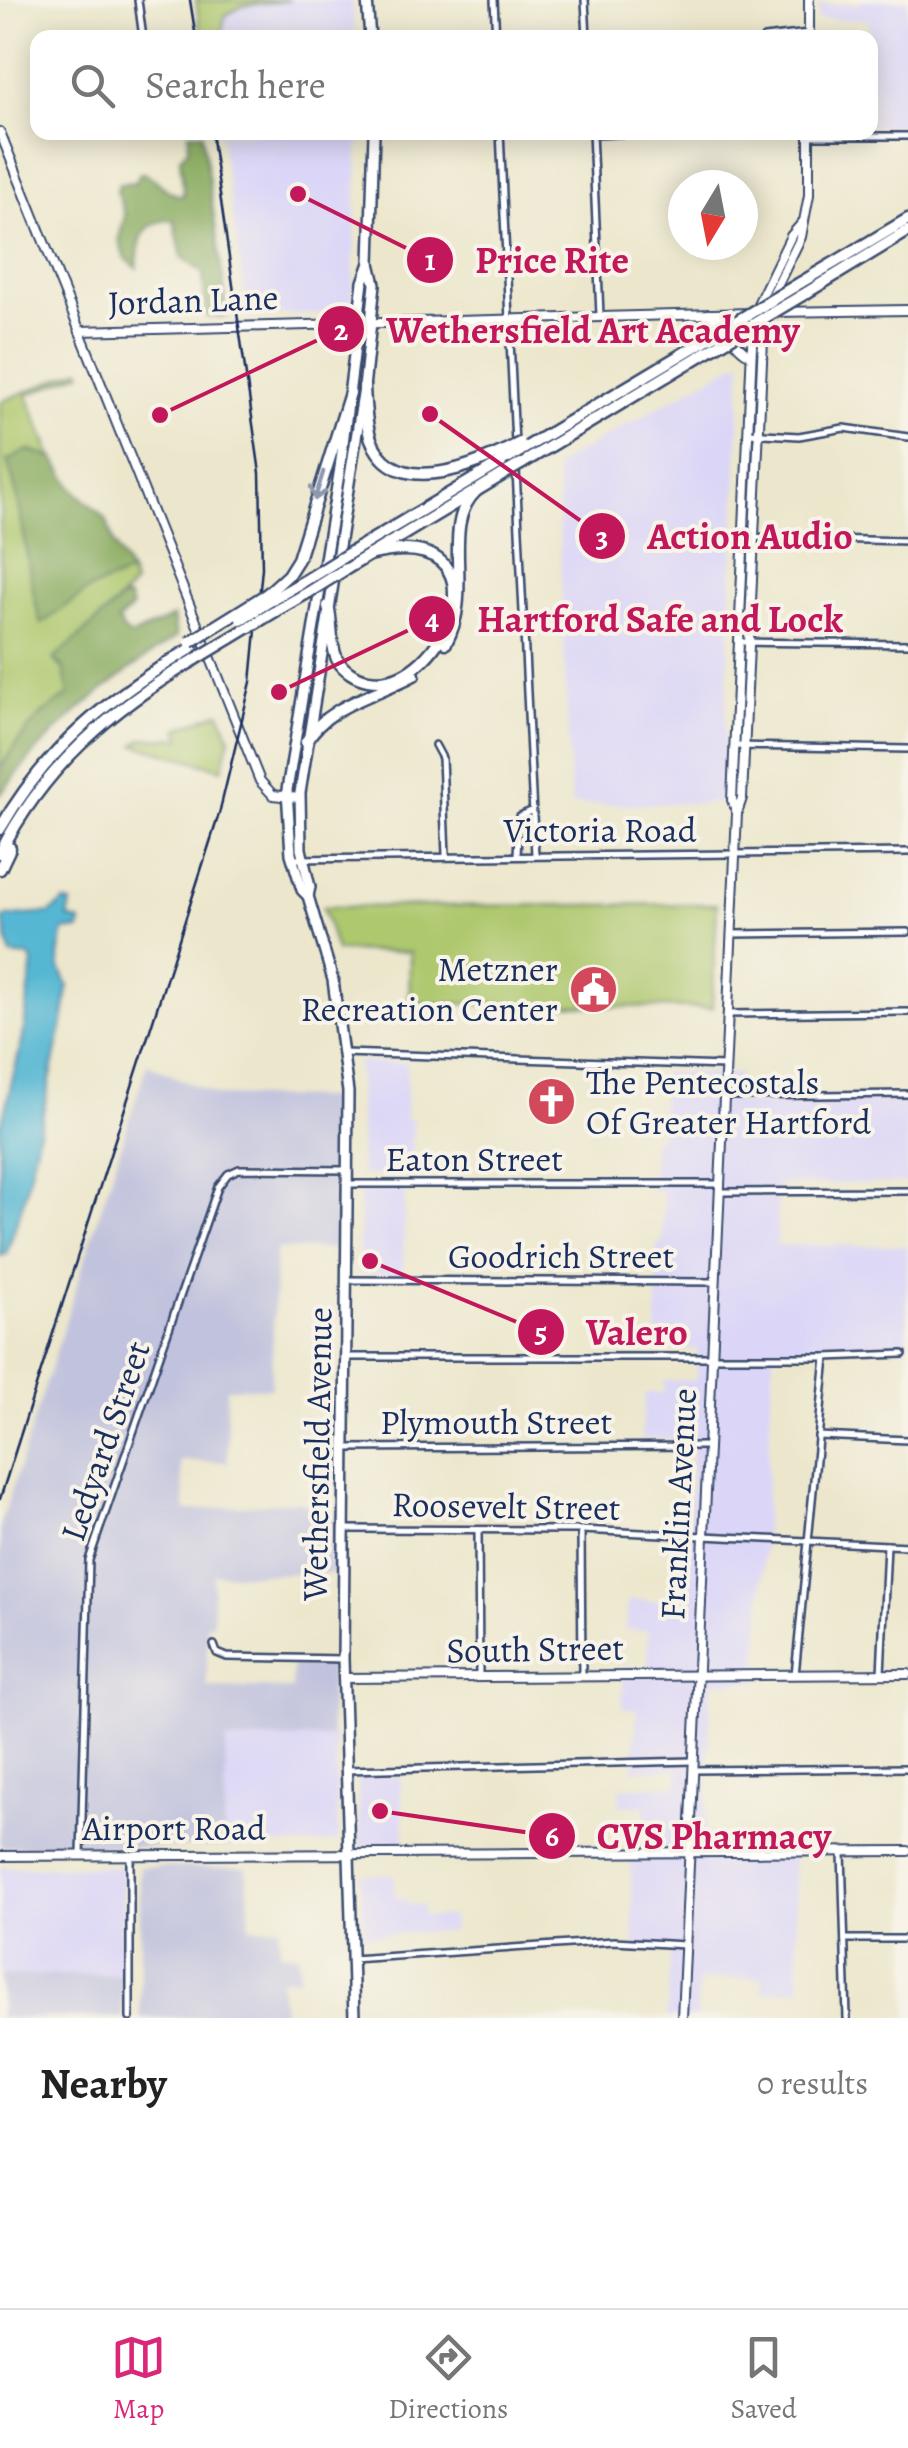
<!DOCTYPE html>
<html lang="en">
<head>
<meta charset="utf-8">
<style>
  body { margin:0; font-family:Alegreya,serif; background:#f6f6f6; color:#222 }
  .compass { position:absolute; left:668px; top:170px; width:90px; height:90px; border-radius:50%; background:#fff; box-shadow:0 5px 25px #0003; rotate:190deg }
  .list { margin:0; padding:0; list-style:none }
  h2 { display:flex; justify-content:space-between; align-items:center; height:130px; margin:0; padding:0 40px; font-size:42px }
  h2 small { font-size:32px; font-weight:400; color:#767676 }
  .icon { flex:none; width:55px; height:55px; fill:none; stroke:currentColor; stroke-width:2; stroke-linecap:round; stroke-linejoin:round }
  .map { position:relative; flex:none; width:908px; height:2018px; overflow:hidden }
  .search { position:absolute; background:#fff; box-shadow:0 5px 25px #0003; left:30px; right:30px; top:30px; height:110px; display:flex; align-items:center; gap:25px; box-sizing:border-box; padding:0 35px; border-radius:20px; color:#767676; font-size:38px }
  .sheet { height:290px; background:#fff }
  nav { display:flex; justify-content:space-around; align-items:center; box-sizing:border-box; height:140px; border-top:2px solid #e0e0e0; background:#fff; font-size:28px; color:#767676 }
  nav a { display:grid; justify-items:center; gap:5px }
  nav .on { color:#db2777 }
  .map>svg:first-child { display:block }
  .built { fill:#dbd6f7 }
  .industrial { fill:#c1c2dd }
  .green { fill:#aec86d; stroke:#647c66; stroke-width:2.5 }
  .forest { fill:#8aac60; stroke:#526e5f; stroke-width:2.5 }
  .water { fill:#54b7d3; stroke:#387398; stroke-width:2.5 }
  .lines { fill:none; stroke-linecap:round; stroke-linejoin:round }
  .street-casing { stroke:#3a4b6e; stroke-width:10 }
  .secondary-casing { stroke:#3a4b6e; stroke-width:12 }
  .primary-casing { stroke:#3a4b6e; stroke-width:14 }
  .highway-casing { stroke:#3a4b6e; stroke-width:15 }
  .street { stroke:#fff; stroke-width:5 }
  .secondary { stroke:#fff; stroke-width:8 }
  .primary { stroke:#fff; stroke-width:9 }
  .highway { stroke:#fff; stroke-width:10 }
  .rail { stroke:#1b2f5e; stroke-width:2.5 }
  .highway-bridge-casing { stroke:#3a4b6e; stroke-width:15; stroke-linecap:butt }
  .highway-bridge { stroke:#fff; stroke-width:10 }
  .oneway { stroke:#8d97ae }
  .labels { text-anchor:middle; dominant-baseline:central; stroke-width:8; stroke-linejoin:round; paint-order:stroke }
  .street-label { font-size:35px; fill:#1b2f5e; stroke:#f7f3e8 }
  .poi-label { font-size:35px; fill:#1b2f5e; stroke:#f7f3e8; text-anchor:end }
  .leader { fill:none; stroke:#c2185b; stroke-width:4 }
  .callout-dot { fill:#c2185b; stroke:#f7f3e8; stroke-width:4 }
  .mark-label { font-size:30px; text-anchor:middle; font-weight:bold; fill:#fff }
  .callout-label { font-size:38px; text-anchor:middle; font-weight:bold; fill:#c2185b; stroke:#f7f3e8; stroke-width:8; stroke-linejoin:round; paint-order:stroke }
</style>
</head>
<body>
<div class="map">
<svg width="908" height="2018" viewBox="0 0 908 2018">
  <rect width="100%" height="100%" fill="#f7f3e8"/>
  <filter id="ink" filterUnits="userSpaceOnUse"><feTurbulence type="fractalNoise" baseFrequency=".01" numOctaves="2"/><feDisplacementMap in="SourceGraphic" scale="20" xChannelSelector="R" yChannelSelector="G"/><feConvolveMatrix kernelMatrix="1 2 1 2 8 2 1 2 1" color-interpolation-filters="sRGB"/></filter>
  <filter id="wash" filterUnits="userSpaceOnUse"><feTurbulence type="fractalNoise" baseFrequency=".0048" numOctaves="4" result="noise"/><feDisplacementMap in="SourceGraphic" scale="40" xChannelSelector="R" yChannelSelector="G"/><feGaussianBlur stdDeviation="2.25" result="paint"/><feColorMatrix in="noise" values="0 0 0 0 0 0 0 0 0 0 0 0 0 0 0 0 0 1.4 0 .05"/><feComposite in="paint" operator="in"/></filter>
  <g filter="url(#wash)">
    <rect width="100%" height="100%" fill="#ece7cc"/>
    <!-- built -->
    <g class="built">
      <path d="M 290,0 L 352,0 L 355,37 L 221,38 L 225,16 L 234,9 Z"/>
      <path d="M 862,0 L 908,0 L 908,127 L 871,127 L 869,20 L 818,19 L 818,5 L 861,4 Z"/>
      <path d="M 220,133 L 359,133 L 352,312 L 248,316 Z"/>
      <path d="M 742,360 L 722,803 L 571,805 L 556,465 Z"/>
      <path d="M 358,1062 L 407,1063 L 406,1119 L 413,1120 L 410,1175 L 361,1175 Z"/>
      <path d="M 663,1072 L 739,1074 L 739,1103 L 908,1101 L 908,1183 L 777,1185 L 777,1245 L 908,1246 L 907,1348 L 774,1349 L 757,1682 L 712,1682 L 705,1843 L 792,1843 L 800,1989 L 762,1992 L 762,1977 L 699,1981 L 697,2018 L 667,2018 L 670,1950 L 634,1948 L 630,1844 L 645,1843 L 645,1806 L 620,1806 L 620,1788 L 678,1785 L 678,1769 L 633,1770 L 637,1709 L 622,1709 L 623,1667 L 648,1667 L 648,1631 L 626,1630 L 628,1600 L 686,1602 L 693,1439 L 641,1439 L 645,1393 L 664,1393 L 664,1381 L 696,1380 L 697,1349 L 657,1349 L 657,1243 L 663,1243 L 663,1191 L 652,1190 L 653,1139 L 660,1138 Z"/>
      <path d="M 360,1190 L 405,1190 L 403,1274 L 359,1274 Z"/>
      <path d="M 335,1736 L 338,1841 L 322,1844 L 224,1847 L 225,1741 Z"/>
      <path d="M 400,1776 L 405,1846 L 360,1846 L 358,1778 Z"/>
      <rect x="0" y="1867" width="122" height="108"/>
      <path d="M 394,1874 L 395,1899 L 407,1899 L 407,1905 L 422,1905 L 423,1917 L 452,1916 L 453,1931 L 363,1936 L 361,1875 Z"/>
    </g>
    <!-- industrial -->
    <g class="industrial">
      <path d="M 147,1064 L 218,1096 L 339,1098 L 338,1249 L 276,1249 L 271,1388 L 226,1388 L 228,1462 L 180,1461 L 186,1511 L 299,1501 L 312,1508 L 335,1511 L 334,1574 L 213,1574 L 213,1623 L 207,1624 L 207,1687 L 292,1689 L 292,1665 L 330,1665 L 331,1737 L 226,1741 L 224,1847 L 0,1847 L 0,1527 Z"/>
      <path d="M 140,1867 L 247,1868 L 250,1927 L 279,1927 L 280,1953 L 298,1953 L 299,1978 L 280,1978 L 283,2017 L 343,2015 L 343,2018 L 140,2018 Z"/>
      <rect x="0" y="1975" width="122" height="43"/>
    </g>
    <!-- green -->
    <g class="green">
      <path d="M 196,0 L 290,0 L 242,6 L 225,16 L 221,37 L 201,38 Z"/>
      <path d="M 81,369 L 83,372 L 27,395 L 89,549 L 34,592 L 41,623 L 90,589 L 130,573 L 134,584 L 102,618 L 54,660 L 64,669 L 69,695 L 41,715 L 0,769 L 0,402 Z"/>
      <path d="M 220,712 L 230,737 L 222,769 L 135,745 L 142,739 L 181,738 L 178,729 Z"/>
      <path d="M 717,904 L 712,1008 L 409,1003 L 410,952 L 336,951 L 323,907 Z"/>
    </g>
    <!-- forest -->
    <g class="forest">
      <path d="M 189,133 L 202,133 L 228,316 L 209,317 L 206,314 L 203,273 L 182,257 L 174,220 C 140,219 138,244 137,268 L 124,257 L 119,239 L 125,215 L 117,191 L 119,184 L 135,182 L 140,173 C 156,174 165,196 184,196 L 180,158 L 188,149 Z"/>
      <path d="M 28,450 L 54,458 L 74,490 L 106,519 L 114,544 L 130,573 L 90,589 L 41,624 C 25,571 26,514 7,461 Z"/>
      <path d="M 124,597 L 129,599 L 132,608 L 118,621 L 124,631 L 132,636 L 173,617 L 176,637 C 110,681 47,731 0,795 L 0,769 L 15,745 L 41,715 L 69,695 L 63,667 L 54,659 Z"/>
    </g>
    <!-- water -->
    <path class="water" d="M 64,902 L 71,904 L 68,918 L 81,922 L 80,930 L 64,930 L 59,956 L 60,968 L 68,986 L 64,1017 L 24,1199 L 6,1254 L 0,1256 L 0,1129 L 23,1037 L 33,962 L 30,957 L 11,955 L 3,920 L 5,917 C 21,916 34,913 49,914 Z"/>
  </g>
  <g filter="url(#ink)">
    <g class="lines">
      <defs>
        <g id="street">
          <path d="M 138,0 L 143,38"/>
          <path d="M 494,0 L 496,38"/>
          <path d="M 585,0 L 587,38"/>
          <path d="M 764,38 L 809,33"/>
          <path d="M 130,132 L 140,132"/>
          <path d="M 500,132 L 515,444"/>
          <path d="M 592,132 L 600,315"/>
          <path d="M 592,135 L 666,132"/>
          <path d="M 809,136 L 908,136"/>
          <path d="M 748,433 L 799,436 L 844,428 L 908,437"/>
          <path d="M 516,470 L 535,855"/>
          <path d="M 743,537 L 908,541"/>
          <path d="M 739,642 L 908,644"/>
          <path d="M 435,745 L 442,758 L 446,855"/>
          <path d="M 734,746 L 908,749"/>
          <path d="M 517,855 L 519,816 L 531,811"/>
          <path d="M 292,859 L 908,852"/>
          <path d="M 731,934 L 908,932"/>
          <path d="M 727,1014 L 908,1012"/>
          <path d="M 344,1053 L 725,1066"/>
          <path d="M 724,1096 L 908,1094"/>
          <path d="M 348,1184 L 720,1184"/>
          <path d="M 719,1192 L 908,1191"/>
          <path d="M 348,1280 L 715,1282"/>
          <path d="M 346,1357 L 826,1357 L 903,1354"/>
          <path d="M 818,1436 L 908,1440"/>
          <path d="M 345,1448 L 707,1446"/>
          <path d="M 346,1529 L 581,1530 L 908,1546"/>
          <path d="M 478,1530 L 479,1677"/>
          <path d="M 581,1530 L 582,1676"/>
          <path d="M 214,1645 L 217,1653 L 227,1657 L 343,1659"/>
          <path d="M 881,1674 L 887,1545"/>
          <path d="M 795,1675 L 826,1357"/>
          <path d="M 346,1770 L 693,1761"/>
          <path d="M 693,1770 L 908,1768"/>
          <path d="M 842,1852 L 847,2018"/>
          <path d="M 81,1855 L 89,1560 L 218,1187 L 228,1174 L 239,1169 L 345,1170"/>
          <path d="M 130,1856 L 130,2018"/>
          <path d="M 845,1939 L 908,1939"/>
          <path d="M 352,1959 L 614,1941 L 685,1945"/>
        </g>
        <g id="secondary">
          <path d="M 809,0 L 809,38"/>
          <path d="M 0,132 L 260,781 L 273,795 L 299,798"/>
          <path d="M 770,300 L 801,237 L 809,195 L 809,132"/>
          <path d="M 755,310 L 791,236 L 803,222"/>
          <path d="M 775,312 L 908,310"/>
          <path d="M 709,314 C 727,323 732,347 751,355"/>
          <path d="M 80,331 L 751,313"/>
          <path d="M 737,813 L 732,800 L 753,324"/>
          <path d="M 343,1678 L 908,1674"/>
          <path d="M 0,1856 L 908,1851"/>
          <path d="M 682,2018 L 737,813 L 742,798 L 764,318"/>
        </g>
        <g id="primary">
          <path d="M 367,0 L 370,38"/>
          <path d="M 308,896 L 310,887 L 301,849 L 300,793 L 364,388 L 375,284 L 370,263"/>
          <path d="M 354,2018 L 343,1659 L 348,1092 L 333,980 L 308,896 L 302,890 L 291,854 L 287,790 L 340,468 L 363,282 L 370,263 L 374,132"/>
        </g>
        <g id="highway">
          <path d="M 800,283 L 908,219"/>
          <path d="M 806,293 L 908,231"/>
          <path d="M 364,386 C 365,403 365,422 371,439 C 393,498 469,468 508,449"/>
          <path d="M 520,451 L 714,335"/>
          <path d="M 521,464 L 720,344"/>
          <path d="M 348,554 L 509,458"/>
          <path d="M 346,569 L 509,471"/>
          <path d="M 267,594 L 288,575 L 298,559 L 350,393"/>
          <path d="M 270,601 L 311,577"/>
          <path d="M 328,606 C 333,623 329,642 337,659 C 343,670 356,678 368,680 C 447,694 513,519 369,555"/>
          <path d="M 274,612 L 309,592"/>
          <path d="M 446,643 C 475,591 439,526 476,491"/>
          <path d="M 306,742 C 327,704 378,695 414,675"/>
          <path d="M 0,829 C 47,747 112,695 192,648"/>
          <path d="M 0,853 C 45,765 113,708 196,659"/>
          <path d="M 0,869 L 10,848"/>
        </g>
      </defs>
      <!-- street casing -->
      <use href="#street" class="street-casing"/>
      <!-- secondary casing -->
      <use href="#secondary" class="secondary-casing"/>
      <!-- primary casing -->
      <use href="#primary" class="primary-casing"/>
      <!-- highway casing -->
      <use href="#highway" class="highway-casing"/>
      <!-- street -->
      <use href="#street" class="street"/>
      <!-- secondary -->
      <use href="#secondary" class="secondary"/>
      <!-- primary -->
      <use href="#primary" class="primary"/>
      <!-- highway -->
      <use href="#highway" class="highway"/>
      <!-- rail -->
      <g class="rail">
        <path d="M 190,0 L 196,38"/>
        <path d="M 0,1499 L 219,814 L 251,682 L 262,568 L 260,473 L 211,132"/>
      </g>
      <defs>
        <g id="highway-bridge">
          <path d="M 714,335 L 800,283"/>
          <path d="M 720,344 L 806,293"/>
          <path d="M 508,449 L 520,443"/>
          <path d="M 509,458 L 520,451"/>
          <path d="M 509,471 L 521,464"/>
          <path d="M 311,577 L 348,554"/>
          <path d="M 309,592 L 346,569"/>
          <path d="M 241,619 L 270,601"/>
          <path d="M 190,642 L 267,594"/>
          <path d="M 196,659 L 274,612"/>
        </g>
      </defs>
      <!-- highway-bridge casing -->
      <use href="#highway-bridge" class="highway-bridge-casing"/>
      <!-- highway-bridge -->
      <use href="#highway-bridge" class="highway-bridge"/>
    </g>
    <!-- one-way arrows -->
    <defs><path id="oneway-shaft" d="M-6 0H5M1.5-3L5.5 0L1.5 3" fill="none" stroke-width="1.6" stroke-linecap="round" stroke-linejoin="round" transform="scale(2.5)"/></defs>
    <use class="oneway" href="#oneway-shaft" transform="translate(319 486) rotate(107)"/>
  </g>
  <!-- icons -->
  <defs>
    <symbol id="civic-disc" viewBox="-11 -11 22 22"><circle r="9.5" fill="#d1495b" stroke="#f7f3e8"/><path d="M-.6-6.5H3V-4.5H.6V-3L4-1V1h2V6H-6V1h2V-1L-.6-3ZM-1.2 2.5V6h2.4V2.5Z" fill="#fff"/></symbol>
    <symbol id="church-disc" viewBox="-11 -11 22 22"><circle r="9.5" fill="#d1495b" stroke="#f7f3e8"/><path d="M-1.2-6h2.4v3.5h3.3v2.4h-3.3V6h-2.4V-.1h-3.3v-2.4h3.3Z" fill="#fff"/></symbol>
  </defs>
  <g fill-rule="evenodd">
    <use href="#civic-disc" x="566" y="962" width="55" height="55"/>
    <use href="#church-disc" x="524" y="1074" width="55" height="55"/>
  </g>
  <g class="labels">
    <!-- street labels -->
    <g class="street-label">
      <text transform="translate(193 300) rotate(-2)">Jordan Lane</text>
      <text x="600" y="830">Victoria Road</text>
      <text x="474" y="1159">Eaton Street</text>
      <text x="561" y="1256">Goodrich Street</text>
      <text x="496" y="1422">Plymouth Street</text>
      <text transform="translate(105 1441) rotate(-71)">Ledyard Street</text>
      <text transform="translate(317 1454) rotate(-89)">Wethersfield Avenue</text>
      <text transform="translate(678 1504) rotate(-87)">Franklin Avenue</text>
      <text transform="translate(506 1506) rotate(1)">Roosevelt Street</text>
      <text transform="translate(535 1649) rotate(-1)">South Street</text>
      <text x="174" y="1828">Airport Road</text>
    </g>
    <!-- poi labels -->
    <g class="poi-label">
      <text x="558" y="969">Metzner<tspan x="558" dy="40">Recreation Center</tspan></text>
      <text x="586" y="1082" text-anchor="start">The Pentecostals<tspan x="586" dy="40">Of Greater Hartford</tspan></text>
    </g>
  </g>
  <!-- callouts -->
  <path class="leader" d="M298 194L430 260M160 415L341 329M430 414L602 536M279 692L432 619M370 1261L541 1332M380 1811L552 1836"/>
  <g class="callout-dot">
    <circle cx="298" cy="194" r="10"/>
    <circle cx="160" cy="415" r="10"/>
    <circle cx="430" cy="414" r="10"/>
    <circle cx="279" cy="692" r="10"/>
    <circle cx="370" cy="1261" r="10"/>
    <circle cx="380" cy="1811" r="10"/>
    <circle cx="430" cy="260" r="25"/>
    <circle cx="341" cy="329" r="25"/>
    <circle cx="602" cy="536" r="25"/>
    <circle cx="432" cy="619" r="25"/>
    <circle cx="541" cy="1332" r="25"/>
    <circle cx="552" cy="1836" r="25"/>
  </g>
  <g class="mark-label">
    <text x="430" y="270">1</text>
    <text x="341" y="340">2</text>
    <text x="602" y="547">3</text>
    <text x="432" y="629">4</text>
    <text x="541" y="1342">5</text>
    <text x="552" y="1846">6</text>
  </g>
  <g class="callout-label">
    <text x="552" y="273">Price Rite</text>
    <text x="593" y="343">Wethersfield Art Academy</text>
    <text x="750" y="549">Action Audio</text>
    <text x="660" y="632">Hartford Safe and Lock</text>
    <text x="637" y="1345">Valero</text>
    <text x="714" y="1849">CVS Pharmacy</text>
  </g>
</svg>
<svg class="compass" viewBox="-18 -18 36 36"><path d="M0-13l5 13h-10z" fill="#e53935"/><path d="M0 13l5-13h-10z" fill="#767676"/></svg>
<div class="search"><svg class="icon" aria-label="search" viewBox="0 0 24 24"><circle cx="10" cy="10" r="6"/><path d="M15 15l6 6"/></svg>Search here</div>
</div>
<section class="sheet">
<h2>Nearby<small>0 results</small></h2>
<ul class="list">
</ul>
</section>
<nav>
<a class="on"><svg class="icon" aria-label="map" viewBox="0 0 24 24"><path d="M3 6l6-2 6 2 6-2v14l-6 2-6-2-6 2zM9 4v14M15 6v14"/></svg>Map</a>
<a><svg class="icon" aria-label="directions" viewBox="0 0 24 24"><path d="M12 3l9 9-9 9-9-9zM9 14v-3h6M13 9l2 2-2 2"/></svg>Directions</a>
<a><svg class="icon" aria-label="saved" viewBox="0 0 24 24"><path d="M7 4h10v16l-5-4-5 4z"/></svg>Saved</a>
</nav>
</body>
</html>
